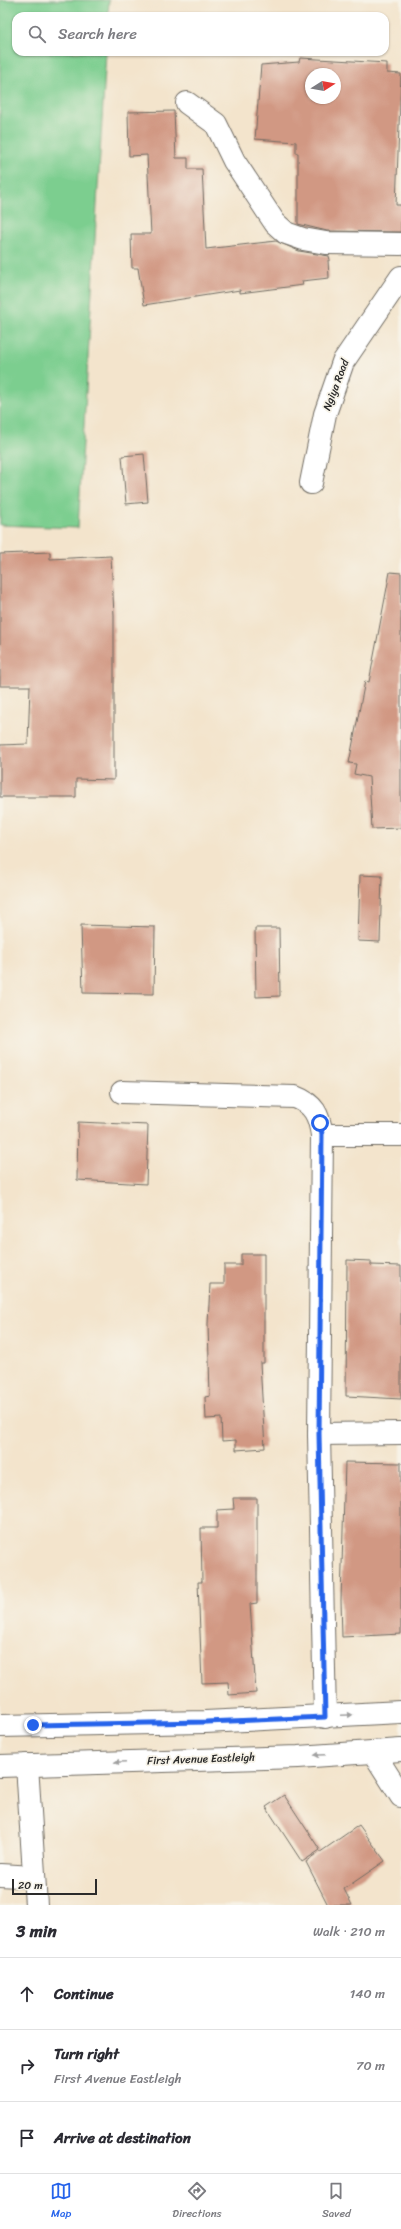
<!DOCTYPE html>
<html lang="en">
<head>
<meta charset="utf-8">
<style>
  body { margin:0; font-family:Sriracha,sans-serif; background:#f7f7f7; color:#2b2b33 }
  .compass { position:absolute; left:305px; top:68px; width:36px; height:36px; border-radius:50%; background:#fff; box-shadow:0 1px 3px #0004; rotate:79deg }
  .scale { position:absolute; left:12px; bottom:10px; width:85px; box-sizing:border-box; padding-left:4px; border:2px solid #2b2b2b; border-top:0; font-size:11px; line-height:14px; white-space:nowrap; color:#2b2b2b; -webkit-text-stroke:3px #f7f3e8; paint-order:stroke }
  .stop { position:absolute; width:12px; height:12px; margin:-9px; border:3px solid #2563eb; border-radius:50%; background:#fff }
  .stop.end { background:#2563eb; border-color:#fff; box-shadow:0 1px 4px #0008 }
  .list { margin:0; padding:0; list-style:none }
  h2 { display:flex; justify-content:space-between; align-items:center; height:52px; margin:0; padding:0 16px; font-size:17px }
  h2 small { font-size:13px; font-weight:400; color:#7c7c81 }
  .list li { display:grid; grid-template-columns:26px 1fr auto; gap:12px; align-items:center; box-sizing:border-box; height:72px; padding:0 16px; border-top:1px solid #e1e1e2 }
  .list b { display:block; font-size:15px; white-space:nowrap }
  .list p { margin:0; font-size:13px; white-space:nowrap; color:#7c7c81 }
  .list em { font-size:13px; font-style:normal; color:#7c7c81 }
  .icon { flex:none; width:22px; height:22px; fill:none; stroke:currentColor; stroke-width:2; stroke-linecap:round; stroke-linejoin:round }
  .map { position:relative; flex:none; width:401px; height:1905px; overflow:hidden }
  .search { position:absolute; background:#fff; box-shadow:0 1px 3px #0004; left:12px; right:12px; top:12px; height:44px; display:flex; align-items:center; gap:10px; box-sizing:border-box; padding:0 14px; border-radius:12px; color:#7c7c81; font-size:15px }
  .sheet { height:268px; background:#fff }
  nav { display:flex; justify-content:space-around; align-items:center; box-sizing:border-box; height:56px; border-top:1px solid #e1e1e2; background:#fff; font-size:11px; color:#7c7c81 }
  nav a { display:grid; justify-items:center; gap:2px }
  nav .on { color:#2563eb }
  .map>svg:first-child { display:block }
  .green { fill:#7cce8f; stroke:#547c5d }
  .building { fill:#d19883; fill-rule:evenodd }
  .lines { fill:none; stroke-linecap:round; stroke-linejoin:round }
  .minor-casing { stroke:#716c63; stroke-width:24 }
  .major-casing { stroke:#716c63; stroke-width:24 }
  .minor { stroke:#fff; stroke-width:22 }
  .major { stroke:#fff; stroke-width:22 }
  .oneway { fill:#a0a0a0 }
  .route { stroke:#2563eb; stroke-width:5 }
  .labels { text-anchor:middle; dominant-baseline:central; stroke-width:3.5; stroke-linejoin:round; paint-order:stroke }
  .street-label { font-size:11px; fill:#2b2b2b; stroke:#f7f3e8 }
</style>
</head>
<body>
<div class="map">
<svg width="401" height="1905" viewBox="0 0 401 1905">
  <rect width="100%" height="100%" fill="#f7f3e8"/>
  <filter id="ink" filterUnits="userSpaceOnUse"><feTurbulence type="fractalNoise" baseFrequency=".025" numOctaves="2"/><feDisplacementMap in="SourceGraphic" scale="8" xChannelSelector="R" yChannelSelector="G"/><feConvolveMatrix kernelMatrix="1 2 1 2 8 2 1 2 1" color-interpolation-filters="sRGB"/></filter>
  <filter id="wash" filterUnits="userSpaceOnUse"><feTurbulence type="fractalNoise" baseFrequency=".012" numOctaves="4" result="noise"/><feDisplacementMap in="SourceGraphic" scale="16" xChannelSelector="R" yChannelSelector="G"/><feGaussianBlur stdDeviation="0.9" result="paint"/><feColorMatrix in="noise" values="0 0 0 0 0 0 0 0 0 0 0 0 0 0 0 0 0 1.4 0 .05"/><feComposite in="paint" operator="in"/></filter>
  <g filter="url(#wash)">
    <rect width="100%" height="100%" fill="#f3e4cc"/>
    <!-- green -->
    <path class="green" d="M 0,0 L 109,0 L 108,16 L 16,16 L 16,52 L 106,52 L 78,528 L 0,525 Z"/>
    <g id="blocks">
      <!-- building -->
      <g class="building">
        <path d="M 300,58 L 387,63 L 387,73 L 401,74 L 396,205 L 401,205 L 401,232 L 327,231 L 298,224 L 298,153 L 296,153 L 296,142 L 255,139 L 261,65 L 299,62 ZM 311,74 L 335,74 L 335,98 L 311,98 Z"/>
        <path d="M 174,111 L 176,158 L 188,158 L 188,169 L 202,169 L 206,249 L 276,241 L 299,251 L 329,256 L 330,260 L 328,260 L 329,278 L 302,281 L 303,285 L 240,293 L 240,290 L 144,305 L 138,268 L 132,268 L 131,234 L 151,234 L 147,155 L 129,156 L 128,112 Z"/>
        <path d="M 144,454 L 148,502 L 126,504 L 122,456 Z"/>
        <path d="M 50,552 L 50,559 L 111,556 L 114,615 L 114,780 L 76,779 L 76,797 L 0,797 L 0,745 L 28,744 L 30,686 L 0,686 L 0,554 Z"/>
        <path d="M 390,572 L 401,573 L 401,828 L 372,829 L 369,777 L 354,774 L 356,764 L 349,763 L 365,681 L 369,682 Z"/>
        <path d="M 360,875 L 382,876 L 380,942 L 358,941 Z"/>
        <path d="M 81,925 L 155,927 L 154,994 L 83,993 Z"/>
        <path d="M 255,928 L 279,928 L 280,996 L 256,997 Z"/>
        <path d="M 78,1122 L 148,1125 L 146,1184 L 77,1180 Z"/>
        <path d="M 241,1254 L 264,1254 L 264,1363 L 260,1363 L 265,1448 L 236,1450 L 236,1440 L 222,1441 L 221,1418 L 206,1419 L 205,1397 L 210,1396 L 208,1324 L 210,1284 L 224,1284 L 224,1265 L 241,1265 Z"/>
        <path d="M 347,1260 L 371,1261 L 371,1265 L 401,1266 L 401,1399 L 346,1396 Z"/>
        <path d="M 345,1462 L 401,1463 L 401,1634 L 342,1637 L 341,1600 Z"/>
        <path d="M 233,1498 L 257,1498 L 257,1603 L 250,1604 L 256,1693 L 229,1695 L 228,1682 L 202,1683 L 198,1582 L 202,1582 L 201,1528 L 217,1528 L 217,1510 L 234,1509 Z"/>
        <path d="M 284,1795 L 320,1850 L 302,1862 L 266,1807 Z"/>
        <path d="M 359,1825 L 385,1861 L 344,1889 L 352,1905 L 328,1905 L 306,1862 Z"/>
      </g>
    </g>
  </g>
  <g filter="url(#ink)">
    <use href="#blocks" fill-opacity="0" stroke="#716c63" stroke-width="1"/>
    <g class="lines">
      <defs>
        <g id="minor">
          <path d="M 187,103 L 216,124 L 234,161 L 275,223 L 286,233 L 303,239 L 326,243 L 401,244"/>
          <path d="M 311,483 L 325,414 L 343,362 L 401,277"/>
          <path d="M 122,1092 L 295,1097 C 314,1104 319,1115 322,1135 L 319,1434 L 325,1717"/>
          <path d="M 322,1135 L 401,1135"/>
          <path d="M 319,1434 L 401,1433"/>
          <path d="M 373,1752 L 401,1796"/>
          <path d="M 27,1765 L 36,1905"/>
          <path d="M 0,1875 L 34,1877"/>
        </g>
        <g id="major">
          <path d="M 0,1726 L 205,1722 L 401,1712"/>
          <path d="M 0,1766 L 298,1757 L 401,1750"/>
        </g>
      </defs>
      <!-- minor casing -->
      <use href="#minor" class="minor-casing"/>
      <!-- major casing -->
      <use href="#major" class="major-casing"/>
      <!-- minor -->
      <use href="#minor" class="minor"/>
      <!-- major -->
      <use href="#major" class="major"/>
    </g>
    <!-- one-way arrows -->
    <defs><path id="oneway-solid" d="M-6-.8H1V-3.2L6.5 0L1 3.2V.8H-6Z"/></defs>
    <g class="oneway">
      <use href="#oneway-solid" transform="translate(347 1715) rotate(-3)"/>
      <use href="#oneway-solid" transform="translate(320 1755) rotate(177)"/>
      <use href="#oneway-solid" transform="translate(120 1762) rotate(178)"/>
    </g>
  </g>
  <g class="lines" filter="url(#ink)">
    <!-- route -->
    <path class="route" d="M 33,1725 L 206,1722 L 325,1717 L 319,1434 L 322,1134 L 320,1123"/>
  </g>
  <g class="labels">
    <!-- street labels -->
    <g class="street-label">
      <text transform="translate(336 385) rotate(-69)">Ngiya Road</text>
      <text transform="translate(201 1759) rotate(-2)">First Avenue Eastleigh</text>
    </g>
  </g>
</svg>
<svg class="compass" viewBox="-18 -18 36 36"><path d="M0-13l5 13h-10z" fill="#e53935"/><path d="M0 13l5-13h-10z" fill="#7c7c81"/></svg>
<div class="scale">20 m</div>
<div class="stop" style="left:320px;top:1123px"></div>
<div class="stop end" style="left:33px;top:1725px"></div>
<div class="search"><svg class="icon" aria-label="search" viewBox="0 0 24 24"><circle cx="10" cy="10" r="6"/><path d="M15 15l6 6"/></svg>Search here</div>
</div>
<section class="sheet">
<h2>3 min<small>Walk · 210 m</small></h2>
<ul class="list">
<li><svg class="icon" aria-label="ahead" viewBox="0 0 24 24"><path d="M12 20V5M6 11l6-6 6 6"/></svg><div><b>Continue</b></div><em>140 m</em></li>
<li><svg class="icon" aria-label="right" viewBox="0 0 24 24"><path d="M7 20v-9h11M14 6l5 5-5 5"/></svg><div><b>Turn right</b><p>First Avenue Eastleigh</p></div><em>70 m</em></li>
<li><svg class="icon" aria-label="arrive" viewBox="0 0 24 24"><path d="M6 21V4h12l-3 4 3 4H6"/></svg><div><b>Arrive at destination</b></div></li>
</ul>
</section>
<nav>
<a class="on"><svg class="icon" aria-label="map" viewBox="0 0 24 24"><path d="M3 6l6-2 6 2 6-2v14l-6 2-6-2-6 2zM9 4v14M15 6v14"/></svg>Map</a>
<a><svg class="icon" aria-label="directions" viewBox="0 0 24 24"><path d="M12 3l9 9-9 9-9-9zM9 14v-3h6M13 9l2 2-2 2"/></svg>Directions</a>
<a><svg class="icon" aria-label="saved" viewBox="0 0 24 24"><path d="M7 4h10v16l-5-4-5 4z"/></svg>Saved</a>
</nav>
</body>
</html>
